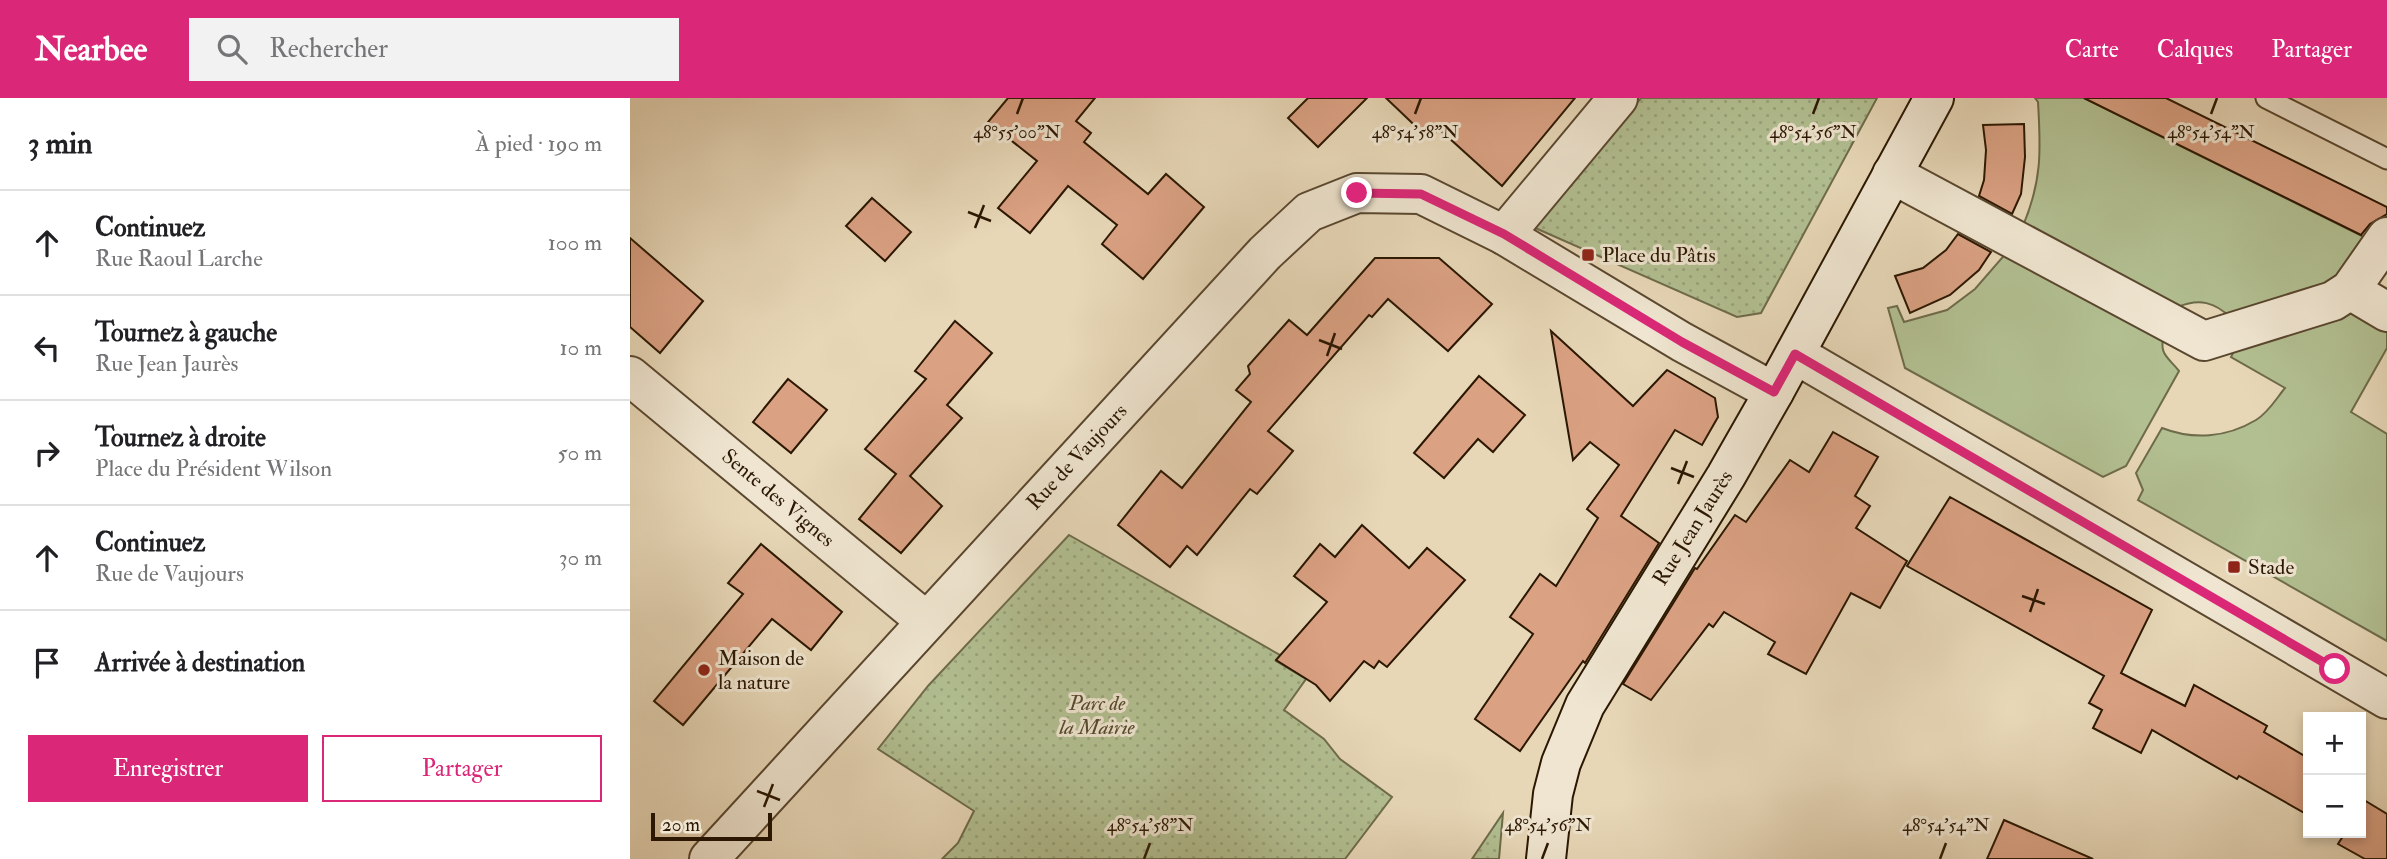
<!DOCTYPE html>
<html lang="fr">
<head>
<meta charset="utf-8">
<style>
  body { margin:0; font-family:"IM FELL Double Pica",serif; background:#f2f2f2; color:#202124 }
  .controls { position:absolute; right:21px; bottom:21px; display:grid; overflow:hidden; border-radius:0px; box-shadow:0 4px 10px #0003 }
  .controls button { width:63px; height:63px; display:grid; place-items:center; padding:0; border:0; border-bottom:2px solid #e0e0e0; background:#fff; color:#202124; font:35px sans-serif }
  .scale { position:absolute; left:21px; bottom:18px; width:121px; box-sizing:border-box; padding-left:7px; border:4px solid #2b1702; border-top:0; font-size:19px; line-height:24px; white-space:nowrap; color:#2b1702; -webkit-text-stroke:5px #efe5d0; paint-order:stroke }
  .stop { position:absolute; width:21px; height:21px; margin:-16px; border:5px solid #db2777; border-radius:50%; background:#fff }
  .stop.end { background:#db2777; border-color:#fff; box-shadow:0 2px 7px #0008 }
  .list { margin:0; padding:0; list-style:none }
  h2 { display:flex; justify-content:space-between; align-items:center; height:91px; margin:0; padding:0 28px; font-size:30px }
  h2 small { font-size:23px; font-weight:400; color:#757577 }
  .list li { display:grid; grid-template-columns:46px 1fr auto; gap:21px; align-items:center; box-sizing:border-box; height:105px; padding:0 28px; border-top:2px solid #e0e0e0 }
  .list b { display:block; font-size:26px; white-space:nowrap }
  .list p { margin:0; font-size:23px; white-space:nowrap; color:#757577 }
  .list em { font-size:23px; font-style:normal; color:#757577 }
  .actions { display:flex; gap:14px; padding:21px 28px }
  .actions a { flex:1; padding:16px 0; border:2px solid #db2777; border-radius:0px; text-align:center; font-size:24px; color:#db2777 }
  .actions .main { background:#db2777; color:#fff }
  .icon { flex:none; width:38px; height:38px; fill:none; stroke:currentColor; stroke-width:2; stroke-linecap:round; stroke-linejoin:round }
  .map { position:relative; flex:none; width:1757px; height:761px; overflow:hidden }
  header { display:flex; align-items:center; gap:42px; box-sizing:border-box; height:98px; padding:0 35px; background:#db2777; color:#fff }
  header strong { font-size:33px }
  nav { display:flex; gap:38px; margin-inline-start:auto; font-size:24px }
  .search { width:490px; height:63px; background:#f2f2f2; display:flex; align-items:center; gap:18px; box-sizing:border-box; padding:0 24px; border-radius:0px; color:#757577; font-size:26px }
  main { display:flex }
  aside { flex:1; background:#fff }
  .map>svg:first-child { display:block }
  .grass { fill:#b2bf91; stroke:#6e6b4a; stroke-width:2 }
  .park { fill:url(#park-dots); stroke:#6e6b4a; stroke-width:2 }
  .building { fill:#daa183; stroke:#2b1702; stroke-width:2 }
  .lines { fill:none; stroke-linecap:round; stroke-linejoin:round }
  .lane-casing { stroke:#5a472f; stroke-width:23 }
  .street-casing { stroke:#5a472f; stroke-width:42 }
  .secondary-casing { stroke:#2b1702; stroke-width:42 }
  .lane { stroke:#efe5d0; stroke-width:19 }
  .street { stroke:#efe5d0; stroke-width:38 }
  .secondary { stroke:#efe5d0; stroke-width:38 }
  .route { stroke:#db2777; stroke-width:9 }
  .ticks { fill:none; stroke:#2b1702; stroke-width:2.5 }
  .poi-dot { fill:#8f2418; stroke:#efe5d0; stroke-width:2.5 }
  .labels { text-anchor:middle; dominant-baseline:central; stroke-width:6; stroke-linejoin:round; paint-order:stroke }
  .poi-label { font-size:21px; fill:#2b1702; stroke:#efe5d0; text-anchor:start }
  .street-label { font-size:21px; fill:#2b1702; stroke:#efe5d0 }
  .park-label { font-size:21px; font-style:italic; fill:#54492d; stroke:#efe5d0 }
  .ticks-label { font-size:18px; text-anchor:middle; fill:#2b1702; stroke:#efe5d0; stroke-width:6; stroke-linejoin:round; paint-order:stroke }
</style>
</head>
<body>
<header>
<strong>Nearbee</strong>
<div class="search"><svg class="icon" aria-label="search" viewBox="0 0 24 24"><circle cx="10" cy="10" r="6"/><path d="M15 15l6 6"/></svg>Rechercher</div>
<nav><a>Carte</a><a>Calques</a><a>Partager</a></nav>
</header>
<main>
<aside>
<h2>3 min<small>À pied · 190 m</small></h2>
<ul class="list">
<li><svg class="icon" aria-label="ahead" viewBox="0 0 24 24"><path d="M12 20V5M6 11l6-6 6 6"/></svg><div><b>Continuez</b><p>Rue Raoul Larche</p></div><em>100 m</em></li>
<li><svg class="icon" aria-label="left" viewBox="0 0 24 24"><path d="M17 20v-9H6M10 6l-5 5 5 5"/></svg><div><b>Tournez à gauche</b><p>Rue Jean Jaurès</p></div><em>10 m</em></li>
<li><svg class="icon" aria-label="right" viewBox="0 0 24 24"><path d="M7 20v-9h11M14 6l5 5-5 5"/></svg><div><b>Tournez à droite</b><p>Place du Président Wilson</p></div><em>50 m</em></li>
<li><svg class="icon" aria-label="ahead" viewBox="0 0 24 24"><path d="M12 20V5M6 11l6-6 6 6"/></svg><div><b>Continuez</b><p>Rue de Vaujours</p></div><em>30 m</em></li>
<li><svg class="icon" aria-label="arrive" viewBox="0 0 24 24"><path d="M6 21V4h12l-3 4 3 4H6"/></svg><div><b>Arrivée à destination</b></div></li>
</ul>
<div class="actions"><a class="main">Enregistrer</a><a>Partager</a></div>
</aside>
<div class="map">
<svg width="1757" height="761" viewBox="0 0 1757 761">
  <defs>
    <pattern id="park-dots" width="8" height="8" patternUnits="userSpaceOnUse" patternTransform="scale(1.75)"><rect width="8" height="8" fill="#b2bf91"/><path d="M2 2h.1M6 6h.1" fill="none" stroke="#99a37b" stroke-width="1.8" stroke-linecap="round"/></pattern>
  </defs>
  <rect width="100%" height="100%" fill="#e7d7b7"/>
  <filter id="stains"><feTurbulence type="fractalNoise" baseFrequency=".00286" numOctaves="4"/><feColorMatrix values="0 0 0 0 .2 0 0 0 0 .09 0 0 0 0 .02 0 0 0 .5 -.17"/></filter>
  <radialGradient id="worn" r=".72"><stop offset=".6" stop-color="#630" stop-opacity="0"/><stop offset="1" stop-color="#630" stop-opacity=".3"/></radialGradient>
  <!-- grass -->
  <g class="grass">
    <path d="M 1405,0 L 1454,0 L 1742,143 L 1711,185 L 1601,220 C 1585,204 1569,200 1548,209 L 1392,130 C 1412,84 1411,53 1408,4 Z"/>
    <path d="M 1378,153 L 1534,234 C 1529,257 1536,257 1549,273 L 1496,368 L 1473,379 L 1275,270 L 1258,210 L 1267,208 L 1274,224 L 1317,212 L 1345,191 Z"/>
    <path d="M 1716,207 L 1757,226 L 1757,250 L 1721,314 L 1757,336 L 1757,543 L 1508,402 L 1513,392 L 1506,375 L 1532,330 C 1563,342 1596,340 1626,322 C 1638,315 1646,301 1655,290 L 1601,259 L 1605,251 Z"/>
  </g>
  <!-- park -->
  <g class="park">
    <path d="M 1011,0 L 1247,0 L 1131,215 L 1107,219 L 903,129 Z"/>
    <path d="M 439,437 L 650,557 L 646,563 L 676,581 L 654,612 L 694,641 L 710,661 L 762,699 L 715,761 L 312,761 L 328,745 L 344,713 L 248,651 L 298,588 Z"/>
    <path d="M 873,715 L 869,761 L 842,761 Z"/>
  </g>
  <!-- building -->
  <g class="building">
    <path d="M 378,0 L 465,0 L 446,23 L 461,35 L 454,44 L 518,96 L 536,76 L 574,109 L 513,181 L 472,146 L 487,127 L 438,88 L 400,135 L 368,110 L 407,63 L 358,24 Z"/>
    <path d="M 678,0 L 737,0 L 688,49 L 658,20 Z"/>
    <path d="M 756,0 L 945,0 L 872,88 L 809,31 L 799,41 Z"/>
    <path d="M 1454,0 L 1536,0 L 1757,109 L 1757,116 L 1740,126 L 1731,137 Z"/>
    <path d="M 1394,26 L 1395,59 L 1391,96 L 1382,116 L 1349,98 L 1354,82 L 1356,52 L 1353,27 Z"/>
    <path d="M 242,100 L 281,134 L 255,163 L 216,128 Z"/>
    <path d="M 1328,136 L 1361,154 L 1349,172 L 1320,197 L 1280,215 L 1265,178 L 1293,170 L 1316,152 Z"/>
    <path d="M 0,140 L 73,203 L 30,255 L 0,229 Z"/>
    <path d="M 745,160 L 809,160 L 862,206 L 818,253 L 758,201 L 742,219 L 739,217 L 638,333 L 663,353 L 627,396 L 620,391 L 567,457 L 557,448 L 540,469 L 488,427 L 531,373 L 552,390 L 621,304 L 606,292 L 620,276 L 618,268 L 659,222 L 677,237 Z"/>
    <path d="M 325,223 L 362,255 L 317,307 L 332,320 L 280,378 L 312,408 L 271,455 L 229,421 L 266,376 L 235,351 L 296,281 L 285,273 Z"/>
    <path d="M 921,233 L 1003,308 L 1037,272 L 1085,300 L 1088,319 L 1072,347 L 1045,332 L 991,418 L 1029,445 L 955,565 L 953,563 L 890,653 L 845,621 L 903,536 L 880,519 L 910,476 L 926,488 L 968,420 L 957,411 L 989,367 L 960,344 L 943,362 Z"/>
    <path d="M 849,278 L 895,317 L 863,354 L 848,341 L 814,380 L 784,355 Z"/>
    <path d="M 158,281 L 197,312 L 161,355 L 123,324 Z"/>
    <path d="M 1203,334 L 1248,359 L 1225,398 L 1240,408 L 1226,430 L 1277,463 L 1250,510 L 1221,495 L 1176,576 L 1138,556 L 1145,544 L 1094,514 L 1083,529 L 1079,526 L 1021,602 L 993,586 L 1065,470 L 1067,471 L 1105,417 L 1116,424 L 1160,362 L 1179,374 Z"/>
    <path d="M 1320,399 L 1522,512 L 1491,575 L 1555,608 L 1564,587 L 1637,628 L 1634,634 L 1678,660 L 1678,717 L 1609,678 L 1607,681 L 1522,632 L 1511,655 L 1463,630 L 1472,612 L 1459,605 L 1474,578 L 1277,468 Z"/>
    <path d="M 732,427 L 779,470 L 797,450 L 835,482 L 757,569 L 749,563 L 744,570 L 734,563 L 700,603 L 686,587 L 646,562 L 697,504 L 664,478 L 690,446 L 705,459 Z"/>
    <path d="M 131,446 L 212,514 L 181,552 L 142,521 L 53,627 L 24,603 L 113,496 L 98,485 Z"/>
    <path d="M 1734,702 L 1757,716 L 1757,761 L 1735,761 L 1708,746 L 1715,735 L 1731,735 L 1731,707 Z"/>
    <path d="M 1374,722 L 1463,761 L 1357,761 Z"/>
  </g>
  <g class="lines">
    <defs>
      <path id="lane" d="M 1636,0 L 1757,61"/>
      <g id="street">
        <path d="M 1262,76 L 1574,243 L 1703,203 L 1720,192 L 1757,139"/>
        <path d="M 874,137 L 988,0"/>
        <path d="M 1720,192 L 1757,214"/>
        <path d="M 1165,256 L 1757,601"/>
        <path d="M 0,278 L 296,523"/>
        <path d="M 79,761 L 635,155 L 679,114 L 727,95 L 791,96 L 874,137 L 1052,244 L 1144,294"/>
      </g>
      <path id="secondary" d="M 916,761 L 923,696 L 931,665 L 955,607 L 1096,378 L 1144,294 L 1304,0"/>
    </defs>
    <!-- lane casing -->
    <use href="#lane" class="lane-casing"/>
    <!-- street casing -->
    <use href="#street" class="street-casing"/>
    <!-- secondary casing -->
    <use href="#secondary" class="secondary-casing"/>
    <!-- lane -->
    <use href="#lane" class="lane"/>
    <!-- street -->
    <use href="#street" class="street"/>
    <!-- secondary -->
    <use href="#secondary" class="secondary"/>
  </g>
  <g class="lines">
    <!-- route -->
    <path class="route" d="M 727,95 L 791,96 L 874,136 L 1052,244 L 1144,294 L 1165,256 L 1705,571"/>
  </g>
  <!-- ticks -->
  <path class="ticks" d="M 387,16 L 393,0M 785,16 L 791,0M 1183,16 L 1189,0M 1581,16 L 1587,0M 338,114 L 361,123M 345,130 L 354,107M 689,242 L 712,251M 697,258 L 705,235M 1041,370 L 1064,379M 1048,386 L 1057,363M 1392,498 L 1415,506M 1400,514 L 1408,491M 127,693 L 150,702M 134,709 L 143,686M 514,761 L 520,745M 912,761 L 918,745M 1310,761 L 1316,745"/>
  <!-- markers -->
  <g class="poi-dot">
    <rect x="951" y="150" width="14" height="14" rx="3.5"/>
    <rect x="1597" y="462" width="14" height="14" rx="3.5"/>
    <circle cx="74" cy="572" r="7"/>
  </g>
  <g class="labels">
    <!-- poi labels -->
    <g class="poi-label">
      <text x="972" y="157">Place du Pâtis</text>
      <text x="1618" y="469">Stade</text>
      <text x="88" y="560">Maison de<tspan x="88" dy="24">la nature</tspan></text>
    </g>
    <!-- street labels -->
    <g class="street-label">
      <text transform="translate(447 359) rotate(-47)">Rue de Vaujours</text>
      <text transform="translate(148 400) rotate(40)">Sente des Vignes</text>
      <text transform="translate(1063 430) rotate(-58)">Rue Jean Jaurès</text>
    </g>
    <!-- park labels -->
    <g class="park-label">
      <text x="467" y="605">Parc de<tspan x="467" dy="24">la Mairie</tspan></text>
    </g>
  </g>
  <g class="ticks-label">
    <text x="387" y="40">48°55'00"N</text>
    <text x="785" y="40">48°54'58"N</text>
    <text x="1183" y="40">48°54'56"N</text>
    <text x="1581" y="40">48°54'54"N</text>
    <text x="520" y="733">48°54'58"N</text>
    <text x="918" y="733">48°54'56"N</text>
    <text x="1316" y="733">48°54'54"N</text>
  </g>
  <rect width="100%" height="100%" filter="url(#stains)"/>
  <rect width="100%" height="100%" fill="url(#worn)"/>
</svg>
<div class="controls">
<button>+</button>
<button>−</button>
</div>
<div class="scale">20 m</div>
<div class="stop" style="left:1705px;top:571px"></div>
<div class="stop end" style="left:727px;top:95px"></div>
</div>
</main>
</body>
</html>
